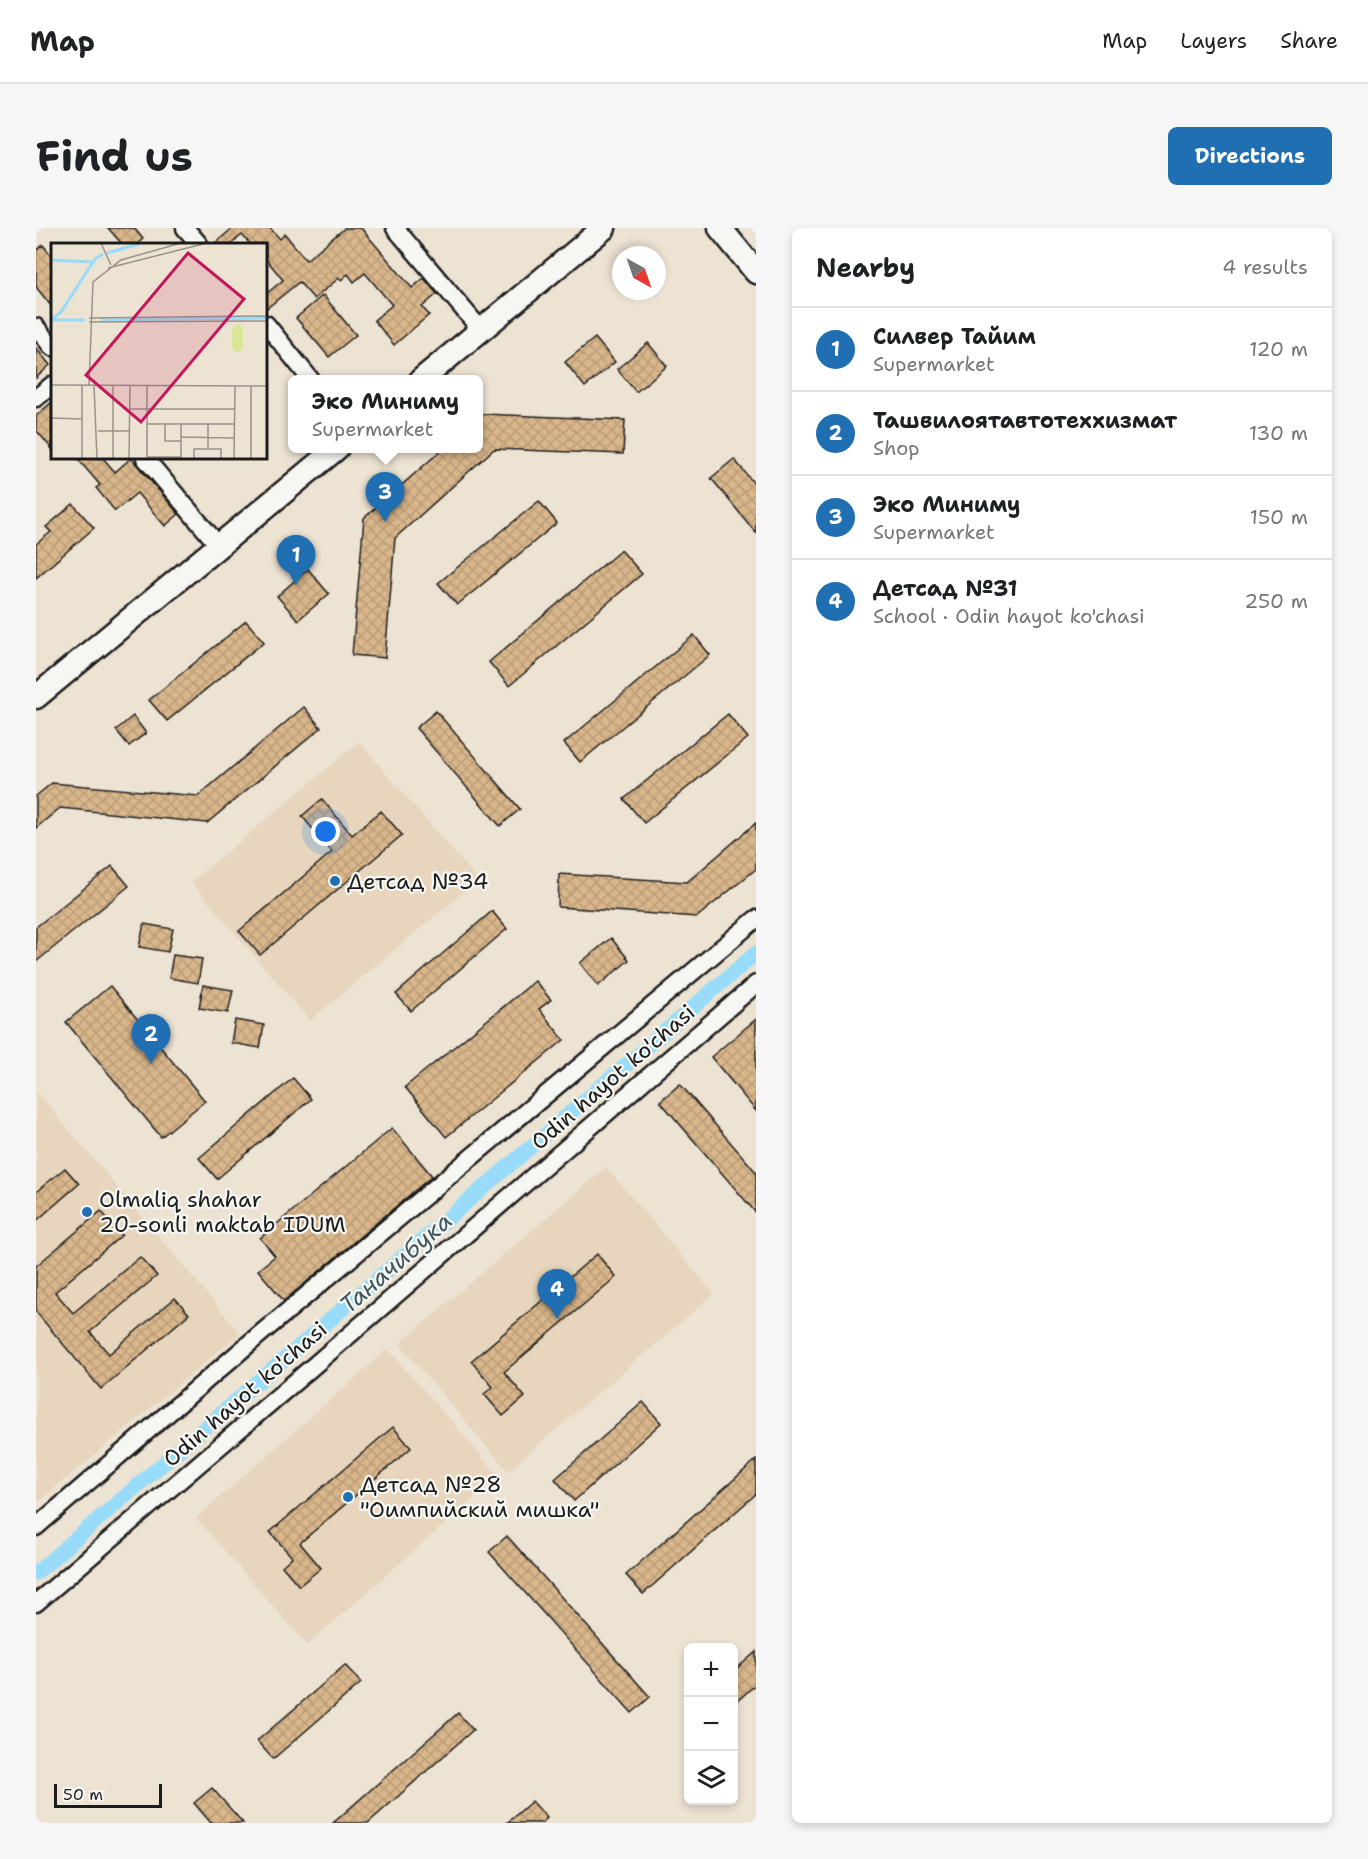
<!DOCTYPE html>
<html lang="en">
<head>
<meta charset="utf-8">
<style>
  body { margin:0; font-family:"Shantell Sans",sans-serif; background:#f6f6f6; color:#202124 }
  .controls { position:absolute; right:18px; bottom:18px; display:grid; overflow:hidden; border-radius:9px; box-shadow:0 3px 9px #0003 }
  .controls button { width:54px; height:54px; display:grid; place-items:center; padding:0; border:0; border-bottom:2px solid #e0e0e0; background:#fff; color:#202124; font:30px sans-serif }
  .compass { position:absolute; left:576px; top:18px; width:54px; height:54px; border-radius:50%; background:#fff; box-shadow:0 3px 9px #0003; rotate:140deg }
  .scale { position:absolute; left:18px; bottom:15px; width:108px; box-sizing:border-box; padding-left:6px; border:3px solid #1c1c1c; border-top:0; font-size:16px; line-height:21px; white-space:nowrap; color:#1c1c1c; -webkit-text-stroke:4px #f6f6f2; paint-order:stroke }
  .you { position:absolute; left:290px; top:604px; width:21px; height:21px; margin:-15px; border:4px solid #fff; border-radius:50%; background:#1a73e8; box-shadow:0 0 0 9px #1a73e833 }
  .badge { display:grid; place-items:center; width:39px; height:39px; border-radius:50%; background:#1f6fb2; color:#fff; font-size:20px; font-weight:700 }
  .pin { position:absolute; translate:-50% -50px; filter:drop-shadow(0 2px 3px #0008) }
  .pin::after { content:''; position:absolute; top:32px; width:21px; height:18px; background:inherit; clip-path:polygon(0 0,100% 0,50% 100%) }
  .popup { position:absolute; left:252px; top:147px; width:195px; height:78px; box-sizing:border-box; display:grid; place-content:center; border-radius:9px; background:#fff; filter:drop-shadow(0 2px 4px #0005); font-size:20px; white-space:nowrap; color:#757577 }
  .popup b { font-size:22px; color:#202124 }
  .popup::after { content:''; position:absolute; left:50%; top:100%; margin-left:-12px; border:12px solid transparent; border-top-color:#fff }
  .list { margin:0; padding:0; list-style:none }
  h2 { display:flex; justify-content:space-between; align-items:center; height:78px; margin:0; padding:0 24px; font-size:26px }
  h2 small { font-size:20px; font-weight:400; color:#757577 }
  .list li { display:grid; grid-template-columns:39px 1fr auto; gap:18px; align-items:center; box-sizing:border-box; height:84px; padding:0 24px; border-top:2px solid #e0e0e0 }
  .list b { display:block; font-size:22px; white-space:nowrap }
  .list p { margin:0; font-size:20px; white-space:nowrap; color:#757577 }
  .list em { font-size:20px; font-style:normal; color:#757577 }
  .icon { flex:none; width:33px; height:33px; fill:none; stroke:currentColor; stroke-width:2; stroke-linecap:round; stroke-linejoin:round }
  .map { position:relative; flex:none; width:720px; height:1595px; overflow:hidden; border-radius:9px }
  header { display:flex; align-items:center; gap:36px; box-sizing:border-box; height:84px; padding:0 30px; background:#fff; border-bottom:2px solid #e0e0e0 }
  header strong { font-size:28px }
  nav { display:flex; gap:33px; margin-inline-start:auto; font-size:21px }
  .intro { display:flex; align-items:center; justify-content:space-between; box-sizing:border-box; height:144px; padding:0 36px }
  h1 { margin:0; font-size:42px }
  .button { padding:15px 27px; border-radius:9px; background:#1f6fb2; color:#fff; font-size:21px; font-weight:700 }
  main { display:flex; gap:36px; padding:0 36px }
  aside { flex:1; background:#fff; border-radius:9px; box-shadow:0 3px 9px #0003 }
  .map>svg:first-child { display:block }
  .built { fill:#e7d6bd }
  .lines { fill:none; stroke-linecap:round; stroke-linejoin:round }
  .canal { stroke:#98dcfa; stroke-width:15 }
  .building { fill:url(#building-cross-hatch); stroke:#1c1c1c; stroke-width:1.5 }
  .street-casing { stroke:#1c1c1c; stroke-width:21 }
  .secondary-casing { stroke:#1c1c1c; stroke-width:27 }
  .street { stroke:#f6f6f2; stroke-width:16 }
  .secondary { stroke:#f6f6f2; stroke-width:22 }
  .poi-dot { fill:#1f6fb2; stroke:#f6f6f2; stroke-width:2 }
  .labels { text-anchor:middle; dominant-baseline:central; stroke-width:4.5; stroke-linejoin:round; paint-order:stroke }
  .poi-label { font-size:22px; fill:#1c1c1c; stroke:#f6f6f2; text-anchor:start }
  .street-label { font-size:22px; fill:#1c1c1c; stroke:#f6f6f2 }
  .water-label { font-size:24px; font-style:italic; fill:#41565f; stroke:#f6f6f2 }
  .inset-river { fill:none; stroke:#98dcfa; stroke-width:3 }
  .inset-road { fill:none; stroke:#99938a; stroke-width:1.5 }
  .view { fill:#c2185b; fill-opacity:0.15; stroke:#c2185b; stroke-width:3 }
  .inset-edge { fill:none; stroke:#1c1c1c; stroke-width:3 }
</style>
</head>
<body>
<header>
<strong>Map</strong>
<nav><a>Map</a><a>Layers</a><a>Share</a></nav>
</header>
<div class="intro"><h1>Find us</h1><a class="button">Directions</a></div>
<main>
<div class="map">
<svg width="720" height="1595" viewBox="0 0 720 1595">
  <defs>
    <pattern id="building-cross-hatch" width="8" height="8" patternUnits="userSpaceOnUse" patternTransform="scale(1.5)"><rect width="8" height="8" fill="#d9b68b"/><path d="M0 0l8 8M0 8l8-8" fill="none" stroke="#ba9c77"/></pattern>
  </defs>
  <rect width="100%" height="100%" fill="#ede3d3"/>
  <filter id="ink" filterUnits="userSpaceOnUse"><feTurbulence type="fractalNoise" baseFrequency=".0167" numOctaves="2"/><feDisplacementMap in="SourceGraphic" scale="12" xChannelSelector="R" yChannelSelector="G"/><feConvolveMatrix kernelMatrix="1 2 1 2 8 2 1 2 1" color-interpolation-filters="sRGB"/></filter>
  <g filter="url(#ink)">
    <!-- built -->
    <g class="built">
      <path d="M 323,514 L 442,652 L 274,793 L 155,654 Z"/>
      <path d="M 0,863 L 204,1105 L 0,1276 Z"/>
      <path d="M 570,939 L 678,1066 L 472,1243 L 363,1116 Z"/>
      <path d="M 352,1121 L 463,1248 L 271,1417 L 160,1290 Z"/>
    </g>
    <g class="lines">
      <!-- canal -->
      <path class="canal" d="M 0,1345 L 720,725"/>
    </g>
    <!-- building -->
    <g class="building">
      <path d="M 72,0 L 98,0 L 107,11 L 101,16 L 86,16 Z"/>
      <path d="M 197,0 L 234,0 L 244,11 L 249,6 L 270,32 L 309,0 L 325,0 L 376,60 L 388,50 L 401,66 L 386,79 L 393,87 L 358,117 L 338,92 L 356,77 L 329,45 L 318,54 L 312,46 L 305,52 L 303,50 L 278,71 L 263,54 L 230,81 L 230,66 L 247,52 L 230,31 L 230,16 L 214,16 L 206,7 L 195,16 L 178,16 Z"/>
      <path d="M 7,17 L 16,28 L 16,79 L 0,59 L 0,23 Z"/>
      <path d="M 287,67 L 320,107 L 293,129 L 260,90 Z"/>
      <path d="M 559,110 L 579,134 L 549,159 L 529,134 Z"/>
      <path d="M 612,115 L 631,138 L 600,164 L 581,141 Z"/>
      <path d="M 0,120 L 14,137 L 0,150 Z"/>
      <path d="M 16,174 L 16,221 L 0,202 L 0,188 Z"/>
      <path d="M 447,186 L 589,192 L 587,226 L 458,221 L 359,310 L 349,430 L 316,427 L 328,290 L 408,220 L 442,220 L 442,191 Z"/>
      <path d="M 41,230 L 67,230 L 79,244 L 95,230 L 143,286 L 129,298 L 101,265 L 79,283 L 60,260 L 64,257 Z"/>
      <path d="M 698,231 L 720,258 L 720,305 L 675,250 Z"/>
      <path d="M 503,273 L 521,295 L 421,377 L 402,355 Z"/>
      <path d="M 37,276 L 58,300 L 0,350 L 0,316 L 15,304 L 10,299 Z"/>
      <path d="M 585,322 L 606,346 L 473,458 L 453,434 Z"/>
      <path d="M 272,341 L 293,366 L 262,392 L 241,368 Z"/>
      <path d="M 210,393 L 228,414 L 131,493 L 113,472 Z"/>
      <path d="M 658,407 L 674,427 L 544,534 L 528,515 Z"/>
      <path d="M 268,479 L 285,500 L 171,595 L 24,580 L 0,600 L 0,568 L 16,555 L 162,568 Z"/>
      <path d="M 400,483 L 484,581 L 464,598 L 380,500 Z"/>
      <path d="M 692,486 L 712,510 L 608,595 L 588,571 Z"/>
      <path d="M 97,488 L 110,505 L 93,518 L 80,502 Z"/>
      <path d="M 286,571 L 316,607 L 345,583 L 366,607 L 224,727 L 203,703 L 296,624 L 266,588 Z"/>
      <path d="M 720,595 L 720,641 L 661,689 L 522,679 L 523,646 L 651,654 Z"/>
      <path d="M 76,638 L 93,658 L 0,734 L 0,699 Z"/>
      <path d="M 456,683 L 471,701 L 375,783 L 360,766 Z"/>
      <path d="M 108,696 L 137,701 L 132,724 L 103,719 Z"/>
      <path d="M 575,710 L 593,732 L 562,758 L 544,735 Z"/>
      <path d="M 137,727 L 166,731 L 162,755 L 133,750 Z"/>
      <path d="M 499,753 L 515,772 L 503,781 L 528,812 L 410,909 L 369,859 Z"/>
      <path d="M 167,757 L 197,762 L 192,785 L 163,780 Z"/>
      <path d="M 74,758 L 169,873 L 125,909 L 30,794 Z"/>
      <path d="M 720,791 L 720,883 L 675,829 Z"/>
      <path d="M 199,792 L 228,797 L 224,820 L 195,815 Z"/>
      <path d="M 257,850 L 275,871 L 181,951 L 163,930 Z"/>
      <path d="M 644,856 L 720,944 L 720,985 L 624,873 Z"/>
      <path d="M 356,900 L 396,948 L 248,1073 L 222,1042 L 239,1028 L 224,1010 Z"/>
      <path d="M 29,940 L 43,956 L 0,993 L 0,964 Z"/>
      <path d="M 65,983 L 86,1007 L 19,1064 L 37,1085 L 104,1029 L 121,1048 L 54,1104 L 73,1126 L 139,1070 L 153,1086 L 65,1161 L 0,1084 L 0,1038 Z"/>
      <path d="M 561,1026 L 580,1049 L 468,1144 L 489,1169 L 467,1188 L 448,1166 L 457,1159 L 435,1133 Z"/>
      <path d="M 607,1174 L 625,1195 L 538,1273 L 519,1251 Z"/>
      <path d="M 357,1199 L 375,1220 L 264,1315 L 285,1340 L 263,1358 L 246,1338 L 256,1329 L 234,1304 Z"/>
      <path d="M 720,1232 L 720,1266 L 607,1366 L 590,1347 Z"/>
      <path d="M 471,1308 L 614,1469 L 596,1485 L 453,1324 Z"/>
      <path d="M 720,1424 L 720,1456 L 698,1476 L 698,1443 Z"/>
      <path d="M 309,1437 L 325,1455 L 237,1531 L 221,1513 Z"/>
      <path d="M 422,1485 L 437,1502 L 332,1595 L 297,1595 Z"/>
      <path d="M 176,1560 L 207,1595 L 175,1595 L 158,1575 Z"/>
      <path d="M 496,1573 L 511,1590 L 506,1595 L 471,1595 Z"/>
    </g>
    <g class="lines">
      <defs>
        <g id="street">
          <path d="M 149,0 L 163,16"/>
          <path d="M 359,0 L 445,102"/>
          <path d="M 230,96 L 275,152"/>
          <path d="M 0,99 L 16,119"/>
          <path d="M 0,170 L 16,157"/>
          <path d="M 109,230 L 183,318"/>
          <path d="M 0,1299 L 223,1107 L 720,691"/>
          <path d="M 0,1375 L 260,1153 L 720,756"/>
        </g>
        <g id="secondary">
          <path d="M 684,0 L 720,44"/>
          <path d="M 385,152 L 568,0"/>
          <path d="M 0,469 L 301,220"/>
        </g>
      </defs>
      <!-- street casing -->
      <use href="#street" class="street-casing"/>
      <!-- secondary casing -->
      <use href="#secondary" class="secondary-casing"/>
      <!-- street -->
      <use href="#street" class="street"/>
      <!-- secondary -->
      <use href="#secondary" class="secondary"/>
    </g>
  </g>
  <!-- markers -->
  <g class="poi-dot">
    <circle cx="299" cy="653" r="6"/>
    <circle cx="51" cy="984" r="6"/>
    <circle cx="312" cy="1269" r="6"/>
  </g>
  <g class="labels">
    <!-- poi labels -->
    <g class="poi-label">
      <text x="311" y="653">Детсад №34</text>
      <text x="63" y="971">Olmaliq shahar<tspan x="63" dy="25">20-sonli maktab IDUM</tspan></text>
      <text x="324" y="1256">Детсад №28<tspan x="324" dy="25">"Оимпийский мишка"</tspan></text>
    </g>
    <!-- street labels -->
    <g class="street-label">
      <text transform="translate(577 849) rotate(-41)">Odin hayot ko'chasi</text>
      <text transform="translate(209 1166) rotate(-41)">Odin hayot ko'chasi</text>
    </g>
    <!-- water labels -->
    <g class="water-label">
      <text transform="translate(360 1035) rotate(-41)">Таначибука</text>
    </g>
  </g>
  <!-- overview -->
  <g transform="translate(15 15)">
    <rect width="216" height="216" fill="#ede3d3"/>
    <path d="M 188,81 L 192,86 L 192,105 L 186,110 L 181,105 L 181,86 Z" fill="#d9e698"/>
    <path class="inset-river" d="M 56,10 L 88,1M 0,17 L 41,19M 0,77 L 10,69 L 44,16 L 52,11M 0,77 L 34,77M 50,77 L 216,75"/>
    <path class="inset-road" d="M 50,0 L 60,22M 57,25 L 156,0M 38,75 L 216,73M 38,79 L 216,78M 0,142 L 216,143M 38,142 L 42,39 L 70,17 L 130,0M 43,142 L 46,216M 96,142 L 96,214 L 130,214M 200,143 L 200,216M 79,166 L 184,166M 0,175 L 31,176M 96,181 L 184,181M 114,181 L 114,198 L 130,198M 47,188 L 79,188M 130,194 L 183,195M 157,206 L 157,181M 31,216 L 31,142M 62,216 L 62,143M 78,216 L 79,142M 130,216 L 130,181M 143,216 L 143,206 L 170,206 L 170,216M 183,216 L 184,143"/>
    <path class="view" d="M 137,10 L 193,56 L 90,179 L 35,132 Z"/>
    <rect width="216" height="216" class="inset-edge"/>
  </g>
</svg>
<div class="controls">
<button>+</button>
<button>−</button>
<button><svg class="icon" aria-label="layers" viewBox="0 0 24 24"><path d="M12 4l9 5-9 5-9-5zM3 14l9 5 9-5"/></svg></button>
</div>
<svg class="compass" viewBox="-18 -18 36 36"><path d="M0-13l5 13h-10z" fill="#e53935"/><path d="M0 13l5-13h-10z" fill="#757577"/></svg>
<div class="scale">50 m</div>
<div class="you"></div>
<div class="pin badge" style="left:260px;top:357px">1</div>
<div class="pin badge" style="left:115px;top:836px">2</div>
<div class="pin badge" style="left:349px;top:294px">3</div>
<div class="popup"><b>Эко Миниму</b>Supermarket</div>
<div class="pin badge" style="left:521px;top:1091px">4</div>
</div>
<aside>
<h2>Nearby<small>4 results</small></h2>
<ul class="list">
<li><span class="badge">1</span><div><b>Силвер Тайим</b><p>Supermarket</p></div><em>120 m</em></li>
<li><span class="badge">2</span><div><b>Ташвилоятавтотеххизмат</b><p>Shop</p></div><em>130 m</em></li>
<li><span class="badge">3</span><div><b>Эко Миниму</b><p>Supermarket</p></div><em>150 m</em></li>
<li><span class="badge">4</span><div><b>Детсад №31</b><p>School · Odin hayot ko'chasi</p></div><em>250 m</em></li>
</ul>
</aside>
</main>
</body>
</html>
